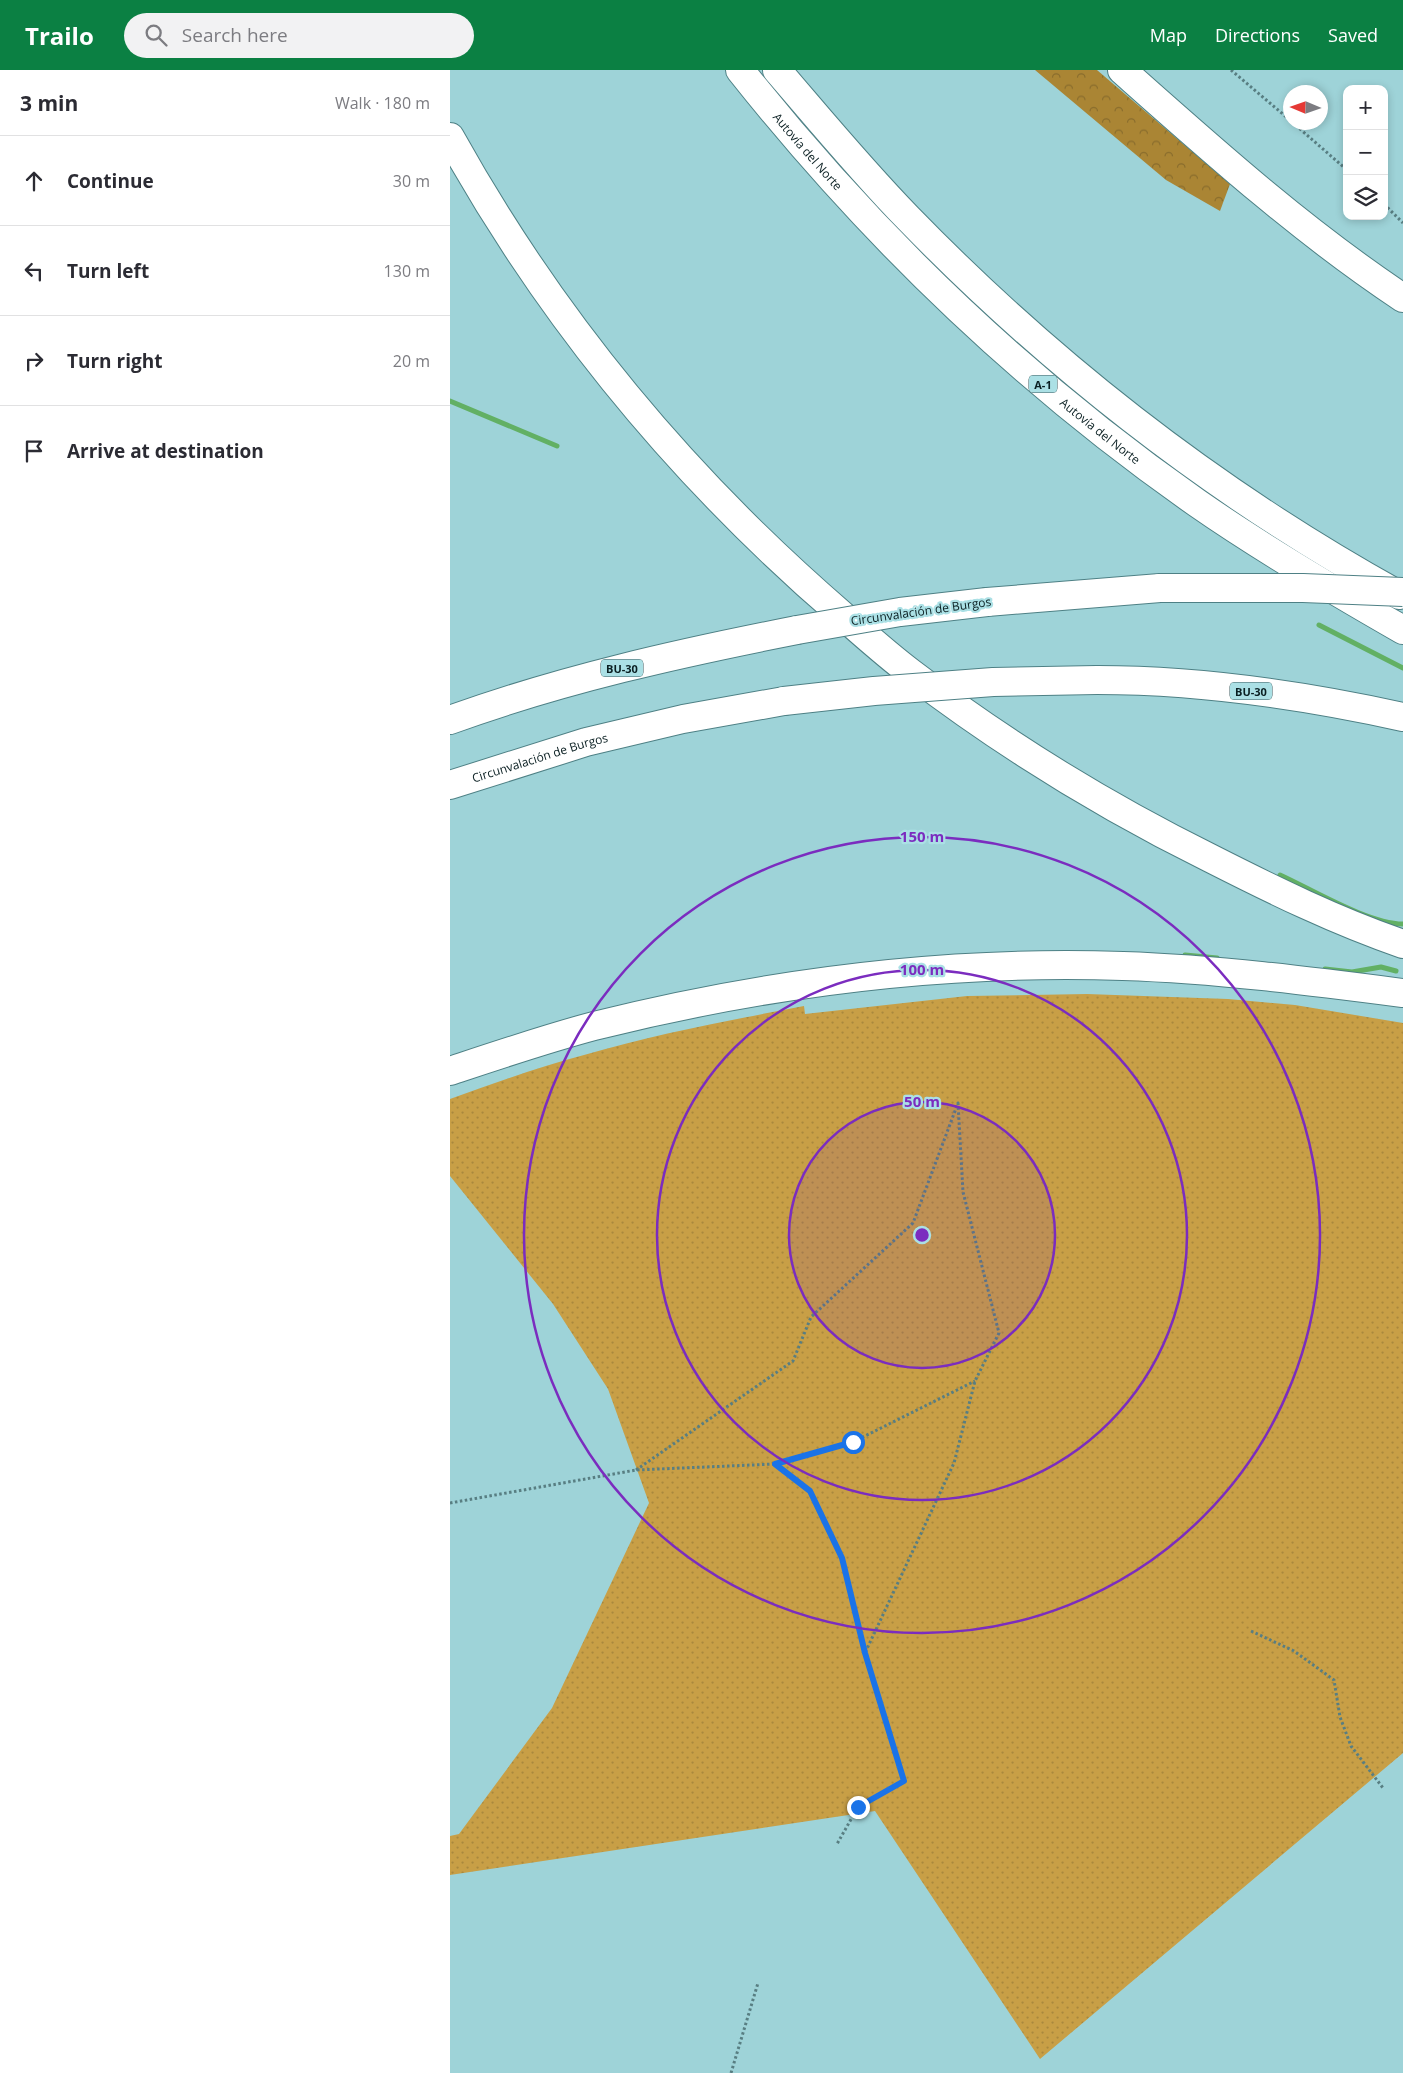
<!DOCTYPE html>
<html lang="en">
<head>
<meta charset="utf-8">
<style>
  body { margin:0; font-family:"Open Sans",sans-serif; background:#f2f2f3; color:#2b2b33 }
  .controls { position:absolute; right:15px; top:15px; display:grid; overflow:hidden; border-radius:10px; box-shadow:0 2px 8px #0003 }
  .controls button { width:45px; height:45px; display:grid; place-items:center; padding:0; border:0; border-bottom:1px solid #e1e1e2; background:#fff; color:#2b2b33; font:25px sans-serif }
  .compass { position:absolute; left:833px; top:15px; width:45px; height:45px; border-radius:50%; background:#fff; box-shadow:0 2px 8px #0003; rotate:272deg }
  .stop { position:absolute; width:15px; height:15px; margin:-11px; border:4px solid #1a73e8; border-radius:50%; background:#fff }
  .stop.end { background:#1a73e8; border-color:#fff; box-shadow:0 1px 5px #0008 }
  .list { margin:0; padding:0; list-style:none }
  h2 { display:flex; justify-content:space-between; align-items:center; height:65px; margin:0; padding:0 20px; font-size:21px }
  h2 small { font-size:16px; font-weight:400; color:#7c7c81 }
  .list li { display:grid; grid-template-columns:32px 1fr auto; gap:15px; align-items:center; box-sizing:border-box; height:90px; padding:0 20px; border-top:1px solid #e1e1e2 }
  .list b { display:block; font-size:19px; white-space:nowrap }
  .list em { font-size:16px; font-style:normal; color:#7c7c81 }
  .icon { flex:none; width:28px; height:28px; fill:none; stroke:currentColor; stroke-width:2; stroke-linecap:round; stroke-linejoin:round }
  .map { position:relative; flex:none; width:953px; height:2003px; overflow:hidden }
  header { display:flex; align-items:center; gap:30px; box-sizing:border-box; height:70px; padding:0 25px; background:#0b8043; color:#fff }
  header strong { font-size:24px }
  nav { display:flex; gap:28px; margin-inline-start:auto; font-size:18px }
  .search { width:350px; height:45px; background:#f2f2f3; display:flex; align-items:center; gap:12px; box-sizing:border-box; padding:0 18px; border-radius:28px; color:#7c7c81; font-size:19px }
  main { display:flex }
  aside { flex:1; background:#fff }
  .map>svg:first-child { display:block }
  .grass { fill:url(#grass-dots) }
  .forest { fill:url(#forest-crowns) }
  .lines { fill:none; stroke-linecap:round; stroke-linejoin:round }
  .stream { stroke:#62b064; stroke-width:5 }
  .highway-casing { stroke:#4e8085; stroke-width:30 }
  .path { stroke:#587e82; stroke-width:3; stroke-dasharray:2.5 2.5; stroke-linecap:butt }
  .highway { stroke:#fff; stroke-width:28 }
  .highway-bridge-casing { stroke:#4e8085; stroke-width:30; stroke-linecap:butt }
  .highway-bridge { stroke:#fff; stroke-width:28 }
  .route { stroke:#1a73e8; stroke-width:6 }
  .ring { fill:none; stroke:#7b2cbf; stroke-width:2.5 }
  .labels { text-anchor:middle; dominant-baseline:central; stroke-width:4.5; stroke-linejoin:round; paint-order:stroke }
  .shield { fill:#abe0e5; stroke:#3a595c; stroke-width:1 }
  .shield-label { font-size:11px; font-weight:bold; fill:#0a1f22 }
  .street-label { font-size:12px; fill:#0a1f22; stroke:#abe0e5 }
  .centre { fill:#7b2cbf; stroke:#abe0e5; stroke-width:2.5 }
  .ring-label { font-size:15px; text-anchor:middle; font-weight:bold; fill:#7b2cbf; stroke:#abe0e5; stroke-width:4.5; stroke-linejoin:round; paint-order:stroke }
</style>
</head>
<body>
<header>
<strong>Trailo</strong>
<div class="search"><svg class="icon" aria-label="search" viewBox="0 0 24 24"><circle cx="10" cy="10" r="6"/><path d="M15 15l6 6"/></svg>Search here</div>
<nav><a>Map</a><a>Directions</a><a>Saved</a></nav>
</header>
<main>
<aside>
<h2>3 min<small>Walk · 180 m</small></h2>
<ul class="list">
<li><svg class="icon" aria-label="ahead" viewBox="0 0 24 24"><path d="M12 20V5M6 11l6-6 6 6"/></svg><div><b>Continue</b></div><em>30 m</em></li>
<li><svg class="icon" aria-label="left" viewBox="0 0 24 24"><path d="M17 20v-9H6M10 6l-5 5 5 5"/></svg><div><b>Turn left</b></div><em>130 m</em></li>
<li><svg class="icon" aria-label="right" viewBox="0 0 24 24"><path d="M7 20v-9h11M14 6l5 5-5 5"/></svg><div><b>Turn right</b></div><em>20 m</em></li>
<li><svg class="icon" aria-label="arrive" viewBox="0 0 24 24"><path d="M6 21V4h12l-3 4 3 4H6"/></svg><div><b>Arrive at destination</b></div></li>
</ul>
</aside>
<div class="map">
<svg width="953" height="2003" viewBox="0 0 953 2003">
  <defs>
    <pattern id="grass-dots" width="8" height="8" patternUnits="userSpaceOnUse" patternTransform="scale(1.25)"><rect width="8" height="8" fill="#c89f46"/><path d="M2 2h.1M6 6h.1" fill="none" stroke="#aa883d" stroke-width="1.8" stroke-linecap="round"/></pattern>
    <pattern id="forest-crowns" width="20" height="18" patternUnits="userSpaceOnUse" patternTransform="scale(1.25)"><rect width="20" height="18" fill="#aa8534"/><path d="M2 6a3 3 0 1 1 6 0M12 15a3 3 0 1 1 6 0" fill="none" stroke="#896c2c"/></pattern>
  </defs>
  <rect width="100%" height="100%" fill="#9ed3d8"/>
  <!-- grass -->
  <path class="grass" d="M 637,924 L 778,929 L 845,935 L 953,953 L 953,1683 L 590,1989 L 425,1741 L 0,1805 L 0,1766 L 9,1764 L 102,1638 L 199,1433 L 158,1319 L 103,1234 L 0,1106 L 0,1029 C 44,1013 89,997 134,985 C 206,964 281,950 354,936 L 355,944 L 517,926 Z"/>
  <!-- forest -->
  <path class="forest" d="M 585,0 L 647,0 L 780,114 L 770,141 L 716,110 Z"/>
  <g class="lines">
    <!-- stream -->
    <g class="stream">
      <path d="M 0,331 L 107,376"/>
      <path d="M 869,555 L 953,598"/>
      <path d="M 830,805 C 863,820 919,854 953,854"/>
      <path d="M 735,885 L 767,888"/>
      <path d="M 875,899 L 902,902 L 931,897 L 946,901"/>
    </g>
    <defs>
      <g id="highway">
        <path id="s1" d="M 290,0 C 421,165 574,312 747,433 C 813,479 883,520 953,560"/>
        <path d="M 327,0 C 370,50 412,101 458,148 C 602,296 768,425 949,525"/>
        <path d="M 672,0 C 762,80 852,161 953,228"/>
        <path d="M 0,67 C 101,249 235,410 392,545 C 415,565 437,585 461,603 C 554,674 655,736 760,788 C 823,820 886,851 953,874"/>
        <path d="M 537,532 L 710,518"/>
        <path d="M 647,610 C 750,610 853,625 953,647"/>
        <path d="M 0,650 C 113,609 230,583 347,560"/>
        <path id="s2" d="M 0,715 L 136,672 L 233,649 L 334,631"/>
        <path d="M 0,1001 C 48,985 95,969 144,956 C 316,913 495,890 673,896 C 766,899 860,911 953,923"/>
      </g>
    </defs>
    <!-- highway casing -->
    <use href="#highway" class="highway-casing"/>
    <!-- path -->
    <g class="path">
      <path d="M 781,0 L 841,51"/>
      <path d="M 842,52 L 897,100"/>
      <path d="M 934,134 L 953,153"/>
      <path d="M 326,1394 L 403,1372 L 525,1311"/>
      <path d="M 186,1400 L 343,1291 L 361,1247 L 463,1153 L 508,1033 L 513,1122 L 549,1263 L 525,1311 L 504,1393 L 415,1583"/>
      <path d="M 0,1433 L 186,1400 L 325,1394 L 360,1421 L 392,1488 L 415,1583 L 454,1711 L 408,1737 L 387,1774"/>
      <path d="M 801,1561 L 844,1581 L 884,1610 L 890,1647 L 901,1676 L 933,1718"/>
      <path d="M 281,2003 L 308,1913"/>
    </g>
    <!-- highway -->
    <use href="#highway" class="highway"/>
    <defs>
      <g id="highway-bridge">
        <path d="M 710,518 L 853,518 L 953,522"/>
        <path d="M 347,560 L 450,542 L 537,532"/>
        <path d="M 334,631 L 424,621 L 543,612 L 647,610"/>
      </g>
    </defs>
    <!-- highway-bridge casing -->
    <use href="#highway-bridge" class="highway-bridge-casing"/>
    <!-- highway-bridge -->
    <use href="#highway-bridge" class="highway-bridge"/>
  </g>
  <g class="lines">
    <!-- route -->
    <path class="route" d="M 403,1372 L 325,1394 L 360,1421 L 392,1488 L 415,1583 L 454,1711 L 408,1737"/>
  </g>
  <!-- distance rings -->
  <circle cx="472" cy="1165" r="133" fill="#7b2cbf" fill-opacity=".12"/>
  <g class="ring">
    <circle cx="472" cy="1165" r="133"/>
    <circle cx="472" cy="1165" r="265"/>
    <circle cx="472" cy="1165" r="398"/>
  </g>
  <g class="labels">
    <!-- shield labels -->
    <g class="shield">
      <rect x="579" y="305.5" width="28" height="17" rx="4"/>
      <rect x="151" y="589.5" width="42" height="17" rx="4"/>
      <rect x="780" y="612.5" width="42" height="17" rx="4"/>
    </g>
    <g class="shield-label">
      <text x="593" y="314">A-1</text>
      <text x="172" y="598">BU-30</text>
      <text x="801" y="621">BU-30</text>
    </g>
    <!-- street labels -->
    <g class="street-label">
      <text stroke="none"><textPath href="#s1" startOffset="106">Autovía del Norte</textPath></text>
      <text stroke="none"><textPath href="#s1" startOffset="511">Autovía del Norte</textPath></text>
      <text transform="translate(471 541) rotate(-8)">Circunvalación de Burgos</text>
      <text stroke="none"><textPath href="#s2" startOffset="94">Circunvalación de Burgos</textPath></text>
    </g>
  </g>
  <circle cx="472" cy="1165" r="8" class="centre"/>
  <g class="ring-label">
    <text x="472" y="772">150 m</text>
    <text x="472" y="905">100 m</text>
    <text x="472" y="1037">50 m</text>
  </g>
</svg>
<div class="controls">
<button>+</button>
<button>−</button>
<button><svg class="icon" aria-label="layers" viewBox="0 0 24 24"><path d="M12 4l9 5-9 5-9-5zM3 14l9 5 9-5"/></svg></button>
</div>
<svg class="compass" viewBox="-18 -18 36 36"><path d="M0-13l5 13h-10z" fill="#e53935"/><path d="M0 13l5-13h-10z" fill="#7c7c81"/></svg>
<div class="stop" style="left:403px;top:1372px"></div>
<div class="stop end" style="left:408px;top:1737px"></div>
</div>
</main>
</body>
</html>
